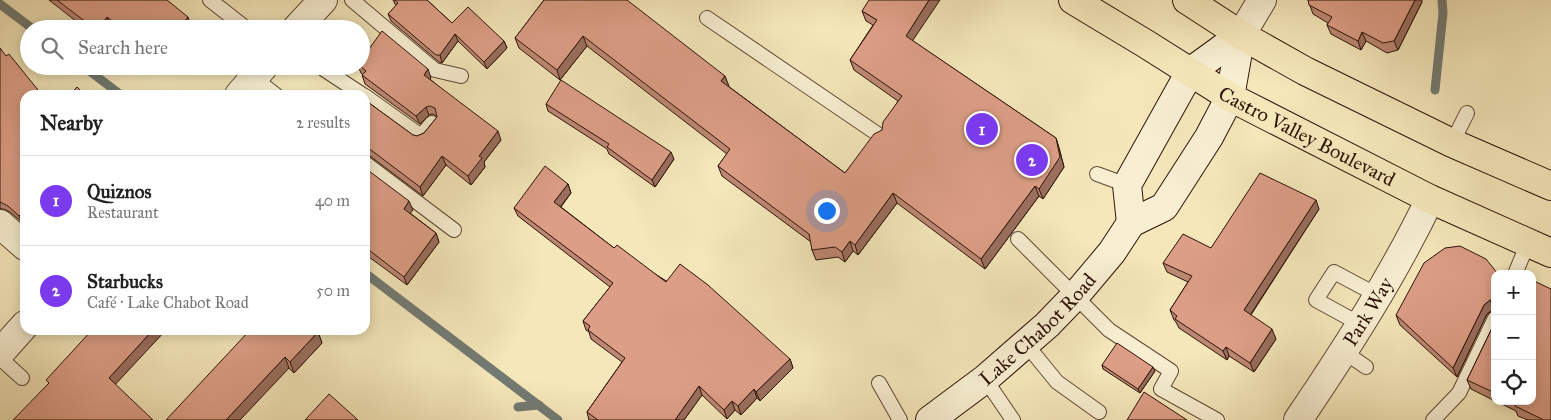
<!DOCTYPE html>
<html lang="en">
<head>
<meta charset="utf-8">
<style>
  body { margin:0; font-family:"IM FELL Great Primer",serif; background:#f2f2f2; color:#222 }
  .controls { position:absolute; right:15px; bottom:15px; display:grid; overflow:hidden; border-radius:10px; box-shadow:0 2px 12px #0003 }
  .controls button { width:45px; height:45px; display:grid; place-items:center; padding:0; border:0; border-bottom:1px solid #e0e0e0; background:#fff; color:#222; font:25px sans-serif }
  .you { position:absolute; left:826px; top:210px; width:18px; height:18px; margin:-12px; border:4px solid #fff; border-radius:50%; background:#1a73e8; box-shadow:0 0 0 8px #1a73e833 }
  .badge { display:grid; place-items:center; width:32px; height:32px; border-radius:50%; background:#7c3aed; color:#fff; font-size:16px; font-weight:700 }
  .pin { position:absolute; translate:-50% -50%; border:2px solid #fff; box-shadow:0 1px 5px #0006 }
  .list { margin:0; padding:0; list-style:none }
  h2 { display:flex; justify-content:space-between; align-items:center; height:65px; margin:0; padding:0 20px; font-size:21px }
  h2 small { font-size:16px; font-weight:400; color:#767676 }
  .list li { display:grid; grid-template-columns:32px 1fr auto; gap:15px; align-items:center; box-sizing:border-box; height:90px; padding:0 20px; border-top:1px solid #e0e0e0 }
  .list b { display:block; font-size:19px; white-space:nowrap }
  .list p { margin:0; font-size:16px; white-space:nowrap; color:#767676 }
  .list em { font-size:16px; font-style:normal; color:#767676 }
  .icon { flex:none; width:28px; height:28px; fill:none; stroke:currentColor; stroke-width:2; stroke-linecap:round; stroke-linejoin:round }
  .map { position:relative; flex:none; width:1551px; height:420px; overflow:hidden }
  .search { position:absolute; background:#fff; box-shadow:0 2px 12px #0003; left:20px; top:20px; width:350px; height:55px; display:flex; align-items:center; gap:12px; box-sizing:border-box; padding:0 18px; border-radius:28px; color:#767676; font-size:19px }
  .panel { position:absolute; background:#fff; box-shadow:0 2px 12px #0003; left:20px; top:90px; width:350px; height:245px; border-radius:15px }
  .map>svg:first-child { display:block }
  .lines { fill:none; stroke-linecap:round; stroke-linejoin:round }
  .stream { stroke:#727a72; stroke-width:9 }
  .service-casing { stroke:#604834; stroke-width:16 }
  .minor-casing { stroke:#604834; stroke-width:30 }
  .secondary-casing { stroke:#2e1308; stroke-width:30 }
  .primary-casing { stroke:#2e1308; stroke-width:30 }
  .service { stroke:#f8efd2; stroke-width:14 }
  .minor { stroke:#f8efd2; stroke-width:28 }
  .secondary { stroke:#f8efd2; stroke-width:28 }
  .primary { stroke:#f4e7ba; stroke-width:28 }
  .wall { fill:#bd8873; stroke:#2e1308 }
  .shaded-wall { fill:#9a6f5e; stroke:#2e1308 }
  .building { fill:#dc9e86; stroke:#2e1308 }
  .labels { text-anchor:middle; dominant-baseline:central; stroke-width:4; stroke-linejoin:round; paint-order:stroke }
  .street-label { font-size:20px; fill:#2e1308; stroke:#f8efd2 }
</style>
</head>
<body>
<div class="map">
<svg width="1551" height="420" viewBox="0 0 1551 420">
  <rect width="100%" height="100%" fill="#f4e7ba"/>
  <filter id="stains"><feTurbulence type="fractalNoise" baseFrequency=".004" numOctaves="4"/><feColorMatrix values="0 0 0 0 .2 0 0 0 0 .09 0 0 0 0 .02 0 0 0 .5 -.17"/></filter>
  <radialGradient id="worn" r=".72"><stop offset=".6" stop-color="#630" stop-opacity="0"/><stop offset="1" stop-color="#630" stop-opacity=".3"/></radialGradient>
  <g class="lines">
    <!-- stream -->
    <g class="stream">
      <path d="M 0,4 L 33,29"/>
      <path d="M 83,66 L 121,95"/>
      <path d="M 1435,90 L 1443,13 L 1442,0"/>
      <path d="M 365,273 L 558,420"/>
      <path d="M 518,407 L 539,405"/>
    </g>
    <defs>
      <g id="service">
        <path d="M 210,0 L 247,29"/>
        <path d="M 352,0 L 435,70 L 461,76"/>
        <path d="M 707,18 L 879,135"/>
        <path d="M 319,66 L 363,95"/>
        <path d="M 254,78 L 276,95"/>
        <path d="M 365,96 L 421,136 L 432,123"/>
        <path d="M 1452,143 L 1467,113"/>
        <path d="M 365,163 L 454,230"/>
        <path d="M 1097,174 L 1127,185"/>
        <path d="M 1018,239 L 1109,330 L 1171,371 L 1161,389 L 1217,420"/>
        <path d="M 1515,274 L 1528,243"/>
        <path d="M 1360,324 L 1316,300 L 1334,272 L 1377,295"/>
        <path d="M 1026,344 L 1057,382 L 1099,412"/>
        <path d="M 1343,351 L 1366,367"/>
        <path d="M 0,358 L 22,378"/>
        <path d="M 985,379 L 1013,420"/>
        <path d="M 879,383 L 900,420"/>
        <path d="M 1433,420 L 1459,393 L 1495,318"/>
      </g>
      <g id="minor">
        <path d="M 296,29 L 323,0"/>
        <path d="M 1241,35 L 1262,0"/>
        <path d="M 239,95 L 264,66"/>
        <path d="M 0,224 L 25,246"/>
        <path d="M 0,353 L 25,325"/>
        <path id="s1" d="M 1298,420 C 1346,349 1393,276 1430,199"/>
      </g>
      <g id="secondary">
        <path d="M 1131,223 L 1127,185 L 1190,72 L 1241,35"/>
        <path id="s2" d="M 930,420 L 985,379 L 1047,325 L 1075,296 L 1112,252 L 1131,223 L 1164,207 L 1209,137 L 1230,97 L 1241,35"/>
      </g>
      <g id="primary">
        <path id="s3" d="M 1073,0 L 1146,44 L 1230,97 L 1430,199 L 1551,253"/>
        <path d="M 1187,0 L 1241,35 L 1305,71 L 1452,143 L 1551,186"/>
      </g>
    </defs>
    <!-- service casing -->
    <use href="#service" class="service-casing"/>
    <!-- minor casing -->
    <use href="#minor" class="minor-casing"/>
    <!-- secondary casing -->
    <use href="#secondary" class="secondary-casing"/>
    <!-- primary casing -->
    <use href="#primary" class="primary-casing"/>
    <!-- service -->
    <use href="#service" class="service"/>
    <!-- minor -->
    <use href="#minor" class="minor"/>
    <!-- secondary -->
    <use href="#secondary" class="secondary"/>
    <!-- primary -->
    <use href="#primary" class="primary"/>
  </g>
  <!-- wall -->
  <g class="wall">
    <path d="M 49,0 L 167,0 L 191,26 L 189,29 L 114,29 L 110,26 L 108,29 L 86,29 Z"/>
    <path d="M 393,0 L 427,0 L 452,23 L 504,41 L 507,48 L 487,69 L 458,41 L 442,63 L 439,62 L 391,21 L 388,14 L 396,6 Z"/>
    <path d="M 544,0 L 725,76 L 728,86 L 845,173 L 882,130 L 898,101 L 854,70 L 850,60 L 873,25 L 866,21 L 862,11 L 913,41 L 1056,138 L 1059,148 L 1064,167 L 1043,199 L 1039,196 L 985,269 L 897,203 L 858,255 L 853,251 L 845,262 L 838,257 L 816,260 L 812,250 L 811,242 L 722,176 L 718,166 L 727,154 L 587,46 L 560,80 L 519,48 L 515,38 Z"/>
    <path d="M 1308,0 L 1422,2 L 1398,50 L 1387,53 L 1366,41 L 1361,50 L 1331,34 L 1327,25 L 1328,23 L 1313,14 Z"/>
    <path d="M 0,48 L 25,95 L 25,220 L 24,219 L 22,222 L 10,212 L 4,209 L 0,209 Z"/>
    <path d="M 358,66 L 431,78 L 430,79 L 501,140 L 484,162 L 485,167 L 471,185 L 446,165 L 423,196 L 370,156 L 365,155 L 365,100 L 413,135 L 417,136 L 424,133 L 437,117 L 433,114 L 429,115 L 420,124 L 365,84 L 362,75 L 363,75 L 361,73 Z"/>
    <path d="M 546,104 L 674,159 L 655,187 L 609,154 L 607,149 L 548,111 Z"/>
    <path d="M 365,168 L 413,210 L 410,213 L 436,233 L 439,242 L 407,285 L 365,254 Z"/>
    <path d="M 568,184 L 571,193 L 561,207 L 614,248 L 790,359 L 793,368 L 760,401 L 757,398 L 741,415 L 735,410 L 727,419 L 702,395 L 684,420 L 589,420 L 587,412 L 622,362 L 591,339 L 589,332 L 586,330 L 583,321 L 610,287 L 518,216 L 514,208 Z"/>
    <path d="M 1319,209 L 1251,315 L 1276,339 L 1254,372 L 1229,356 L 1227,360 L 1179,328 L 1176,322 L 1174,320 L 1170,310 L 1188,282 L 1167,272 L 1163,263 L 1211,248 Z"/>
    <path d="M 1495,274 L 1495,310 L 1487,314 L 1457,377 L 1400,325 L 1396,315 Z"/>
    <path d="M 1495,322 L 1495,401 L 1471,389 L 1467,380 Z"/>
    <path d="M 248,330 L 316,330 L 318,332 L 322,343 L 294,373 Z"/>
    <path d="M 1102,365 L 1155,371 L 1140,393 L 1103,369 Z"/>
    <path d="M 1496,401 L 1532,401 L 1551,420 L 1528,420 L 1518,416 L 1516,411 Z"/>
  </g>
  <!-- shaded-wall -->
  <g class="shaded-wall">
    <path d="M 929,0 L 940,0 L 909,46 L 906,36 Z"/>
    <path d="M 1415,0 L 1422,0 L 1422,2 L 1398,50 L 1394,41 Z"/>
    <path d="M 107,17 L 110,26 L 108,29 L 98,29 Z"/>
    <path d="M 188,17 L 191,26 L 189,29 L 179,29 Z"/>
    <path d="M 1362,32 L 1366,41 L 1361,50 L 1358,41 Z"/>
    <path d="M 455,34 L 458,41 L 442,63 L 440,55 Z"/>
    <path d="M 583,36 L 587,46 L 560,80 L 557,70 Z"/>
    <path d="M 504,41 L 507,48 L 487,69 L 484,62 Z"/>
    <path d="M 428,69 L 431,78 L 427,83 L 424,75 Z"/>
    <path d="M 725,76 L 729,86 L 725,91 L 721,81 Z"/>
    <path d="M 426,107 L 429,115 L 420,124 L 416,116 Z"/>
    <path d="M 498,131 L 501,140 L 484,162 L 485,167 L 471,185 L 468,176 L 479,156 Z"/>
    <path d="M 1056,138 L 1059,148 L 1064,167 L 1043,199 L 1039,189 Z"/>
    <path d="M 671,152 L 674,159 L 655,187 L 652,180 Z"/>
    <path d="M 442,156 L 446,165 L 423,196 L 420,187 Z"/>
    <path d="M 568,184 L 571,193 L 557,211 L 554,202 Z"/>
    <path d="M 1035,186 L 1039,196 L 985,269 L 981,259 Z"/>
    <path d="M 893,193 L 897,203 L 858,255 L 855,245 Z"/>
    <path d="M 1316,200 L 1319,209 L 1247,320 L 1244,310 Z"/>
    <path d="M 409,201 L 413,210 L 407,217 L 404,209 Z"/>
    <path d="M 22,213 L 24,219 L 22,222 L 19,216 Z"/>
    <path d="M 436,233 L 439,242 L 407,285 L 404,277 Z"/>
    <path d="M 850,241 L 853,251 L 845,262 L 842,252 Z"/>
    <path d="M 1490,300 L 1494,309 L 1487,314 L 1457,377 L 1453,368 L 1484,305 Z"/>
    <path d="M 1272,329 L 1276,339 L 1254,372 L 1250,363 Z"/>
    <path d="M 153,330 L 166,330 L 112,388 L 109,378 Z"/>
    <path d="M 318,332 L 322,343 L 294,373 L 290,362 Z"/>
    <path d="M 1226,347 L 1229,356 L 1227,360 L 1223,351 Z"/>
    <path d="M 285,357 L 289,368 L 240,420 L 226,420 Z"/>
    <path d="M 790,359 L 793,368 L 760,401 L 756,392 Z"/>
    <path d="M 1153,367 L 1155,371 L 1140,393 L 1138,389 Z"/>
    <path d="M 699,386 L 702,395 L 684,420 L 675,420 Z"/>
    <path d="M 754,389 L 757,398 L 741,415 L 738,406 Z"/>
    <path d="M 732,401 L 735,410 L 727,419 L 724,410 Z"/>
  </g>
  <!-- building -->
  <g class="building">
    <path d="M 57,0 L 167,0 L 188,17 L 179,29 L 122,29 L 107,17 L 98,29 L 95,29 Z"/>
    <path d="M 395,0 L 427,0 L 452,23 L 468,7 L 504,41 L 484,62 L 455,34 L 440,55 L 436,55 L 388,14 L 398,3 Z"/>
    <path d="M 544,0 L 627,0 L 725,76 L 721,81 L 845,173 L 874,134 L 882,130 L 883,122 L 902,96 L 850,60 L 877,20 L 862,11 L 869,0 L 929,0 L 906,36 L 1056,138 L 1060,157 L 1039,189 L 1035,186 L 981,259 L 893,193 L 855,245 L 850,241 L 842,252 L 835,247 L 812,250 L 809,234 L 718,166 L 730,149 L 583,36 L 557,70 L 515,38 Z"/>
    <path d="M 1308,0 L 1415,0 L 1394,41 L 1383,43 L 1362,32 L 1358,41 L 1327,25 L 1332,17 L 1309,5 Z"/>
    <path d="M 382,31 L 428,69 L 424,75 L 498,131 L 479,156 L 482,158 L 468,176 L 442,156 L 420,187 L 367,147 L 365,147 L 365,100 L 413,135 L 417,136 L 424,133 L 437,117 L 435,108 L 430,106 L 426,107 L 416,116 L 362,75 L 366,71 L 360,66 L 361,66 L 361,60 Z"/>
    <path d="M 0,48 L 6,56 L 9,54 L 42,95 L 25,95 L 25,215 L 22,213 L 19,216 L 8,206 L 0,202 Z"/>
    <path d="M 561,80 L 671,152 L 652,180 L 607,147 L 609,144 L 546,104 Z"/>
    <path d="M 77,87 L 85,95 L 70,95 Z"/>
    <path d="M 545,166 L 568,184 L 554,202 L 614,248 L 617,245 L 666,282 L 680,264 L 708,285 L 790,359 L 756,392 L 754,389 L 738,406 L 732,401 L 724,410 L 699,386 L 675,420 L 598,420 L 587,412 L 625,358 L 588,330 L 590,326 L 583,321 L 613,283 L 514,208 Z"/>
    <path d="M 365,168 L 409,201 L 404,209 L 436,233 L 404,277 L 365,247 Z"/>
    <path d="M 1260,173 L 1316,200 L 1244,310 L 1272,329 L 1250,363 L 1226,347 L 1223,351 L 1175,319 L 1177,316 L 1170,310 L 1192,276 L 1163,263 L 1183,234 L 1211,248 Z"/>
    <path d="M 1460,246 L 1486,259 L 1498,274 L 1495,274 L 1495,301 L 1490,300 L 1484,305 L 1453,368 L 1396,315 L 1424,263 L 1445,248 Z"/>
    <path d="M 1532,280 L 1551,289 L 1551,420 L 1544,420 L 1515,406 L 1516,403 L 1513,401 L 1532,401 Z"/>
    <path d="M 1495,322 L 1495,393 L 1467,380 Z"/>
    <path d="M 92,330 L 153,330 L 109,378 L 153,420 L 13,420 L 49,383 L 46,380 Z"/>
    <path d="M 250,330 L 316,330 L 318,332 L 290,362 L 285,357 L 226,420 L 166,420 Z"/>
    <path d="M 1117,343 L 1153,367 L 1138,389 L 1102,365 Z"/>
    <path d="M 1144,392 L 1187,420 L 1127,420 Z"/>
    <path d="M 329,394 L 358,420 L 305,420 Z"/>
  </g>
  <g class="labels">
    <!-- street labels -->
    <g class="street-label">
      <text stroke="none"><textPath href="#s3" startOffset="271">Castro Valley Boulevard</textPath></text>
      <text stroke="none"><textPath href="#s1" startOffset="129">Park Way</textPath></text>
      <text stroke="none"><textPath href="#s2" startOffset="141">Lake Chabot Road</textPath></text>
    </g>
  </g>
  <rect width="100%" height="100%" filter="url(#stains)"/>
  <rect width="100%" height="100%" fill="url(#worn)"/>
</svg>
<div class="controls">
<button>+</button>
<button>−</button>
<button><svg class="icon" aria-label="locate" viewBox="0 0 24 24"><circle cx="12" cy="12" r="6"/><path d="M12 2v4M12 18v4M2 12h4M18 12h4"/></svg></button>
</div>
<div class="you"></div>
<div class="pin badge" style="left:982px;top:129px">1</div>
<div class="pin badge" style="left:1032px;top:160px">2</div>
<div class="search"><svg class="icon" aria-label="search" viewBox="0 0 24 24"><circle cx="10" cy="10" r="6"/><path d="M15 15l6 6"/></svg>Search here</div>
<section class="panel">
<h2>Nearby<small>2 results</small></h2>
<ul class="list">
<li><span class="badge">1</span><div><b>Quiznos</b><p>Restaurant</p></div><em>40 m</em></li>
<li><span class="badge">2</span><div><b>Starbucks</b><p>Café · Lake Chabot Road</p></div><em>50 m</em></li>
</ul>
</section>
</div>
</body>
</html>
